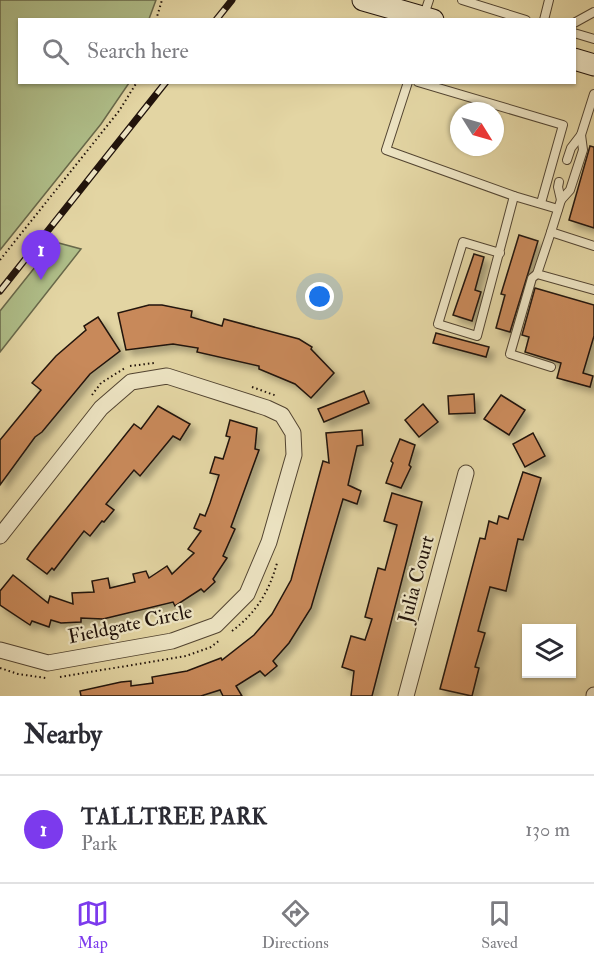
<!DOCTYPE html>
<html lang="en">
<head>
<meta charset="utf-8">
<style>
  body { margin:0; font-family:"IM FELL Double Pica",serif; background:#f7f7f7; color:#2b2b33 }
  .controls { position:absolute; right:18px; bottom:18px; display:grid; overflow:hidden; border-radius:0px; box-shadow:0 2px 4px #0004 }
  .controls button { width:54px; height:54px; display:grid; place-items:center; padding:0; border:0; border-bottom:2px solid #e1e1e2; background:#fff; color:#2b2b33; font:30px sans-serif }
  .compass { position:absolute; left:450px; top:102px; width:54px; height:54px; border-radius:50%; background:#fff; box-shadow:0 2px 4px #0004; rotate:127deg }
  .you { position:absolute; left:320px; top:297px; width:21px; height:21px; margin:-15px; border:4px solid #fff; border-radius:50%; background:#1a73e8; box-shadow:0 0 0 9px #1a73e833 }
  .badge { display:grid; place-items:center; width:39px; height:39px; border-radius:50%; background:#7c3aed; color:#fff; font-size:20px; font-weight:700 }
  .pin { position:absolute; translate:-50% -50px; filter:drop-shadow(0 2px 3px #0008) }
  .pin::after { content:''; position:absolute; top:32px; width:21px; height:18px; background:inherit; clip-path:polygon(0 0,100% 0,50% 100%) }
  .list { margin:0; padding:0; list-style:none }
  h2 { display:flex; justify-content:space-between; align-items:center; height:78px; margin:0; padding:0 24px; font-size:26px }
  h2 small { font-size:20px; font-weight:400; color:#7c7c81 }
  .list li { display:grid; grid-template-columns:39px 1fr auto; gap:18px; align-items:center; box-sizing:border-box; height:108px; padding:0 24px; border-top:2px solid #e1e1e2 }
  .list b { display:block; font-size:22px; white-space:nowrap }
  .list p { margin:0; font-size:20px; white-space:nowrap; color:#7c7c81 }
  .list em { font-size:20px; font-style:normal; color:#7c7c81 }
  .icon { flex:none; width:33px; height:33px; fill:none; stroke:currentColor; stroke-width:2; stroke-linecap:round; stroke-linejoin:round }
  .map { position:relative; flex:none; width:594px; height:696px; overflow:hidden }
  .search { position:absolute; background:#fff; box-shadow:0 2px 4px #0004; left:18px; right:18px; top:18px; height:66px; display:flex; align-items:center; gap:15px; box-sizing:border-box; padding:0 21px; border-radius:0px; color:#7c7c81; font-size:22px }
  .sheet { height:186px; background:#fff }
  nav { display:flex; justify-content:space-around; align-items:center; box-sizing:border-box; height:84px; border-top:2px solid #e1e1e2; background:#fff; font-size:16px; color:#7c7c81 }
  nav a { display:grid; justify-items:center; gap:3px }
  nav .on { color:#7c3aed }
  .map>svg:first-child { display:block }
  .green { fill:#afbe89; stroke:#68684a; stroke-width:1.5 }
  .building { fill:#c8895a; stroke:#21130b; stroke-width:1.5; filter:url(#shadow) }
  .lines { fill:none; stroke-linecap:round; stroke-linejoin:round }
  .service-casing { stroke:#524431; stroke-width:10 }
  .minor-casing { stroke:#524431; stroke-width:17 }
  .secondary-casing { stroke:#21130b; stroke-width:23 }
  .path { stroke:#21130b; stroke-width:2; stroke-dasharray:1.5 3; stroke-linecap:butt }
  .service { stroke:#ede4c3; stroke-width:8 }
  .minor { stroke:#ede4c3; stroke-width:15 }
  .secondary { stroke:#ede4c3; stroke-width:21 }
  .rail-casing { stroke:#21130b; stroke-width:7 }
  .rail { stroke:#ede4c3; stroke-width:4.5; stroke-dasharray:14; stroke-linecap:butt }
  .labels { text-anchor:middle; dominant-baseline:central; stroke-width:4.5; stroke-linejoin:round; paint-order:stroke }
  .street-label { font-size:20px; fill:#21130b; stroke:#ede4c3 }
</style>
</head>
<body>
<div class="map">
<svg width="594" height="696" viewBox="0 0 594 696">
  <defs>
    <filter id="shadow"><feDropShadow dx="5.5" dy="5.5" stdDeviation="3" flood-color="#0004"/></filter>
  </defs>
  <rect width="100%" height="100%" fill="#e3d5a3"/>
  <filter id="stains"><feTurbulence type="fractalNoise" baseFrequency=".00333" numOctaves="4"/><feColorMatrix values="0 0 0 0 .2 0 0 0 0 .09 0 0 0 0 .02 0 0 0 .5 -.17"/></filter>
  <radialGradient id="worn" r=".72"><stop offset=".6" stop-color="#630" stop-opacity="0"/><stop offset="1" stop-color="#630" stop-opacity=".3"/></radialGradient>
  <!-- green -->
  <g class="green">
    <path d="M 0,0 L 156,0 L 149,19 L 20,20 L 20,82 L 129,83 L 101,124 L 0,250 Z"/>
    <path d="M 55,242 L 81,249 L 0,352 L 0,311 Z"/>
  </g>
  <!-- building -->
  <g class="building">
    <path d="M 590,146 L 594,147 L 594,228 L 569,220 Z"/>
    <path d="M 519,235 L 538,241 L 510,332 L 496,328 L 505,295 L 501,294 Z"/>
    <path d="M 474,254 L 484,257 L 475,290 L 481,292 L 472,321 L 453,315 Z"/>
    <path d="M 535,288 L 594,305 L 594,336 L 583,373 L 593,376 L 590,387 L 557,378 L 561,363 L 525,352 L 529,337 L 522,335 Z"/>
    <path d="M 149,305 L 162,305 L 192,311 L 191,317 L 222,326 L 224,319 L 299,339 L 312,347 L 311,349 L 334,373 L 311,398 L 295,384 L 259,369 L 259,366 L 197,352 L 198,348 L 173,344 L 126,350 L 118,313 Z"/>
    <path d="M 98,317 L 120,351 L 90,374 L 42,432 L 35,437 L 0,485 L 0,440 L 41,390 L 32,383 L 56,356 L 86,330 L 84,326 Z"/>
    <path d="M 436,333 L 489,347 L 486,357 L 433,343 Z"/>
    <path d="M 364,391 L 369,403 L 324,422 L 318,409 Z"/>
    <path d="M 474,394 L 475,413 L 449,414 L 448,396 Z"/>
    <path d="M 501,395 L 525,410 L 509,435 L 484,419 Z"/>
    <path d="M 423,404 L 438,422 L 419,437 L 405,420 Z"/>
    <path d="M 158,406 L 190,424 L 180,440 L 173,436 L 140,476 L 134,470 L 106,504 L 114,510 L 104,522 L 102,521 L 90,536 L 84,531 L 54,570 L 52,568 L 47,574 L 27,559 L 31,553 L 134,424 L 141,429 Z"/>
    <path d="M 230,420 L 257,428 L 255,449 L 259,450 L 231,527 L 235,529 L 223,556 L 227,558 L 213,579 L 215,582 L 204,592 L 201,589 L 175,606 L 173,602 L 103,619 L 81,618 L 81,622 L 61,623 L 51,620 L 49,627 L 32,621 L 30,625 L 0,605 L 0,591 L 13,575 L 48,603 L 50,596 L 73,604 L 72,593 L 94,592 L 92,581 L 108,578 L 110,588 L 135,582 L 133,574 L 146,571 L 149,578 L 167,566 L 172,574 L 194,553 L 188,549 L 201,531 L 194,528 L 200,514 L 205,516 L 210,503 L 219,475 L 210,473 L 215,457 L 223,459 L 230,437 L 226,436 Z"/>
    <path d="M 362,430 L 363,445 L 357,446 L 348,485 L 361,491 L 357,504 L 343,499 L 311,608 L 289,643 L 273,661 L 277,666 L 265,676 L 260,671 L 236,686 L 242,696 L 223,696 L 220,690 L 201,696 L 81,696 L 80,691 L 121,682 L 131,681 L 131,686 L 153,683 L 152,677 L 187,671 L 221,658 L 222,660 L 254,635 L 272,614 L 291,580 L 323,461 L 329,463 L 326,433 Z"/>
    <path d="M 533,433 L 545,456 L 525,467 L 513,444 Z"/>
    <path d="M 400,439 L 415,445 L 409,465 L 411,467 L 401,488 L 386,483 L 393,463 L 391,461 Z"/>
    <path d="M 523,472 L 541,478 L 523,540 L 518,539 L 506,591 L 490,587 L 478,631 L 485,633 L 475,667 L 479,668 L 472,696 L 440,689 L 480,538 L 485,539 L 489,521 L 497,524 L 499,516 L 508,519 Z"/>
    <path d="M 392,493 L 422,502 L 372,696 L 351,696 L 354,671 L 342,667 L 351,636 L 365,640 L 372,619 L 365,617 L 378,568 L 385,570 L 397,525 L 384,521 Z"/>
  </g>
  <g class="lines">
    <defs>
      <g id="service">
        <path d="M 462,0 L 526,20"/>
        <path d="M 424,15 L 429,0"/>
        <path d="M 544,20 L 549,0"/>
        <path d="M 574,23 L 594,12"/>
        <path d="M 574,33 L 594,39"/>
        <path d="M 408,82 L 386,150 L 514,196"/>
        <path d="M 418,82 L 563,125 L 541,203"/>
        <path d="M 581,135 L 583,150 L 570,190 L 561,200 L 551,232 L 594,246"/>
        <path d="M 567,160 L 571,148 L 581,135 L 594,94"/>
        <path d="M 559,182 L 558,187 L 561,200"/>
        <path d="M 551,232 L 537,274 L 594,290"/>
        <path d="M 500,253 L 463,242 L 438,324 L 477,336 L 514,196 L 558,209"/>
        <path d="M 537,274 L 532,278 L 510,354 L 551,367"/>
      </g>
      <g id="minor">
        <path d="M 0,536 L 101,408 L 131,382 L 167,376 L 267,408 L 282,415 L 293,433 L 294,455 L 269,542 L 247,594 L 216,625 L 172,641 L 48,663 L 0,650"/>
        <path d="M 406,696 L 466,473"/>
        <path d="M 594,696 L 594,695"/>
      </g>
      <g id="secondary">
        <path d="M 363,0 L 433,20"/>
        <path d="M 574,59 L 594,65"/>
      </g>
    </defs>
    <!-- service casing -->
    <use href="#service" class="service-casing"/>
    <!-- minor casing -->
    <use href="#minor" class="minor-casing"/>
    <!-- secondary casing -->
    <use href="#secondary" class="secondary-casing"/>
    <!-- path -->
    <g class="path">
      <path d="M 156,20 L 162,0"/>
      <path d="M 0,260 L 119,111 L 137,82"/>
      <path d="M 130,366 L 154,363"/>
      <path d="M 252,387 L 277,396"/>
      <path d="M 92,395 L 101,383 L 125,368"/>
      <path d="M 232,631 C 256,613 269,592 277,563"/>
      <path d="M 0,668 L 18,674 L 46,678"/>
      <path d="M 60,677 L 186,656 L 211,647 L 220,640"/>
    </g>
    <!-- service -->
    <use href="#service" class="service"/>
    <!-- minor -->
    <use href="#minor" class="minor"/>
    <!-- secondary -->
    <use href="#secondary" class="secondary"/>
    <defs>
      <g id="rail">
        <path d="M 216,20 L 232,0"/>
        <path d="M 0,291 L 166,82"/>
      </g>
    </defs>
    <!-- rail casing -->
    <use href="#rail" class="rail-casing"/>
    <!-- rail -->
    <use href="#rail" class="rail"/>
  </g>
  <g class="labels">
    <!-- street labels -->
    <g class="street-label">
      <text transform="translate(416 579) rotate(-75)">Julia Court</text>
      <text transform="translate(130 624) rotate(-12)">Fieldgate Circle</text>
    </g>
  </g>
  <rect width="100%" height="100%" filter="url(#stains)"/>
  <rect width="100%" height="100%" fill="url(#worn)"/>
</svg>
<div class="controls">
<button><svg class="icon" aria-label="layers" viewBox="0 0 24 24"><path d="M12 4l9 5-9 5-9-5zM3 14l9 5 9-5"/></svg></button>
</div>
<svg class="compass" viewBox="-18 -18 36 36"><path d="M0-13l5 13h-10z" fill="#e53935"/><path d="M0 13l5-13h-10z" fill="#7c7c81"/></svg>
<div class="you"></div>
<div class="pin badge" style="left:41px;top:280px">1</div>
<div class="search"><svg class="icon" aria-label="search" viewBox="0 0 24 24"><circle cx="10" cy="10" r="6"/><path d="M15 15l6 6"/></svg>Search here</div>
</div>
<section class="sheet">
<h2>Nearby<small></small></h2>
<ul class="list">
<li><span class="badge">1</span><div><b>TALLTREE PARK</b><p>Park</p></div><em>130 m</em></li>
</ul>
</section>
<nav>
<a class="on"><svg class="icon" aria-label="map" viewBox="0 0 24 24"><path d="M3 6l6-2 6 2 6-2v14l-6 2-6-2-6 2zM9 4v14M15 6v14"/></svg>Map</a>
<a><svg class="icon" aria-label="directions" viewBox="0 0 24 24"><path d="M12 3l9 9-9 9-9-9zM9 14v-3h6M13 9l2 2-2 2"/></svg>Directions</a>
<a><svg class="icon" aria-label="saved" viewBox="0 0 24 24"><path d="M7 4h10v16l-5-4-5 4z"/></svg>Saved</a>
</nav>
</body>
</html>
